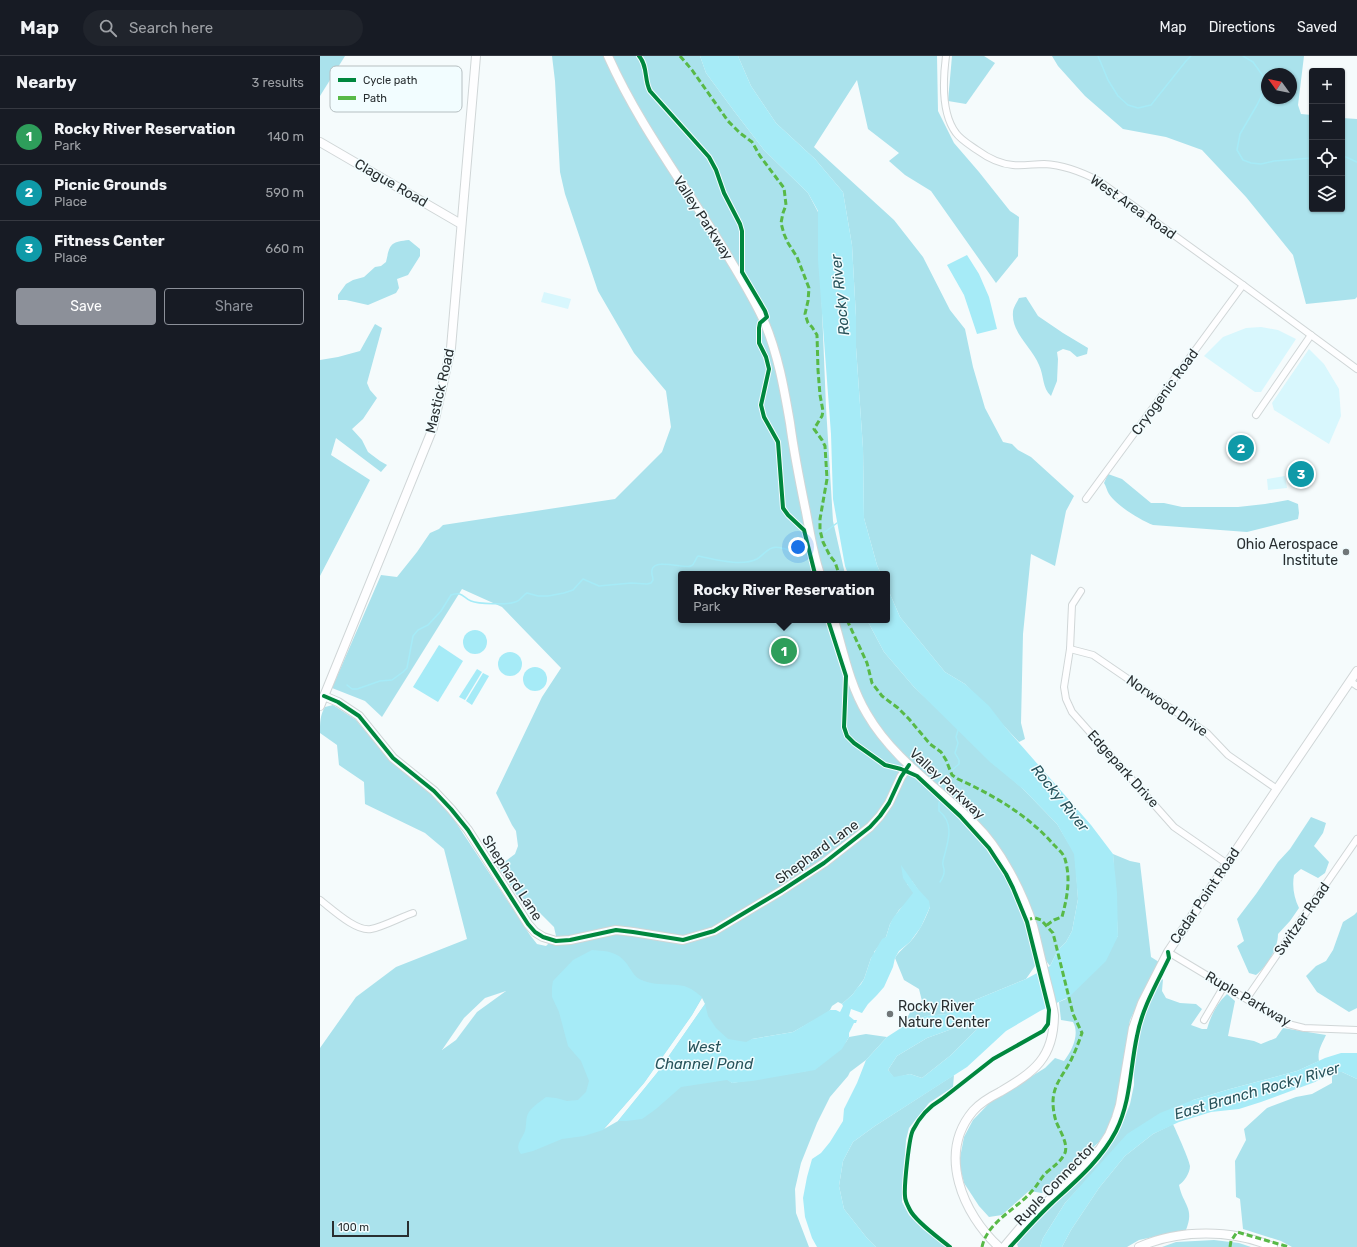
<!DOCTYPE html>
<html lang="en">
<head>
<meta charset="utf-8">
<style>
  body { margin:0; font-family:Rubik,sans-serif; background:#20242c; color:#f1f3f6 }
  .controls { position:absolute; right:12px; top:12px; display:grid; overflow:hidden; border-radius:4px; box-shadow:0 1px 3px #0004 }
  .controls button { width:36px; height:36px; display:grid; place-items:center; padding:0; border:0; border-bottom:1px solid #363941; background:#171b24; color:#f1f3f6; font:20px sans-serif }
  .compass { position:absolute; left:941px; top:12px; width:36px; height:36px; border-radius:50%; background:#171b24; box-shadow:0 1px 3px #0004; rotate:303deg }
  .scale { position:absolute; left:12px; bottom:10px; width:77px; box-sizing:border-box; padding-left:4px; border:2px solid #292f31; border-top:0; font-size:11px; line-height:14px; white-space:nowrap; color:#292f31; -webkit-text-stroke:3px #f2fdff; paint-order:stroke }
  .you { position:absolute; left:478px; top:491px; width:14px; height:14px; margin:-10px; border:3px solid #fff; border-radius:50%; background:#1a73e8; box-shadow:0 0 0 6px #1a73e833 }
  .badge { display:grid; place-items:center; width:26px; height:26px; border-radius:50%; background:#8c9099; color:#fff; font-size:13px; font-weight:700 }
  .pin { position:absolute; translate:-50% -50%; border:2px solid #fff; box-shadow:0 1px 4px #0006 }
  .popup { position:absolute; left:358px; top:515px; width:212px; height:52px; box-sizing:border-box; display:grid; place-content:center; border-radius:4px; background:#171b24; filter:drop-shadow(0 1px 3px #0005); font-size:13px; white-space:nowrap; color:#9ea1a6 }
  .popup b { font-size:15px; color:#f1f3f6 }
  .popup::after { content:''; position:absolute; left:50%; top:100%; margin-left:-8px; border:8px solid transparent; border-top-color:#171b24 }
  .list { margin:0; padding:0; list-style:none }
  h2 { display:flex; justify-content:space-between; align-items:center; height:52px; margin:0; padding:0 16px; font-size:17px }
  h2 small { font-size:13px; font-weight:400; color:#9ea1a6 }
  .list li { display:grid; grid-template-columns:26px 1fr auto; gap:12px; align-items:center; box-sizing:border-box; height:56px; padding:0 16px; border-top:1px solid #363941 }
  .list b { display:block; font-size:15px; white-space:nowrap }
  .list p { margin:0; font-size:13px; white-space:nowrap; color:#9ea1a6 }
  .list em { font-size:13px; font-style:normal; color:#9ea1a6 }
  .actions { display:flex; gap:8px; padding:12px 16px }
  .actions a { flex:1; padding:9px 0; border:1px solid #8c9099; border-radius:4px; text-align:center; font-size:14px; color:#8c9099 }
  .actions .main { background:#8c9099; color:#fff }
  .icon { flex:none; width:22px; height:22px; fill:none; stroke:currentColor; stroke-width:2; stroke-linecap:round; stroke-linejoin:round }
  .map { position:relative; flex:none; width:1037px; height:1191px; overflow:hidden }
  header { display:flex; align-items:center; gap:24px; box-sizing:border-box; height:56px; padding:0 20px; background:#171b24; border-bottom:1px solid #363941 }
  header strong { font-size:19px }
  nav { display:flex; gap:22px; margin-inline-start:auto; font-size:14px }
  .search { width:280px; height:36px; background:#20242c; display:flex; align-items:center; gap:10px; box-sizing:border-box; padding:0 14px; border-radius:22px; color:#9ea1a6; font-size:15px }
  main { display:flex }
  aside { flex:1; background:#171b24 }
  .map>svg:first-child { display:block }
  .green { fill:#d8f7fd }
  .forest { fill:#aae2ec; fill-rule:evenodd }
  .water { fill:#a6ebf7; fill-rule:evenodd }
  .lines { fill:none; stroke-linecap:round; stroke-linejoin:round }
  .stream { stroke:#a6ebf7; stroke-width:1.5 }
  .minor-casing { stroke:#d0d6d7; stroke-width:8 }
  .tertiary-casing { stroke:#d0d6d7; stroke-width:10 }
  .minor { stroke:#fefeff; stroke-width:6 }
  .tertiary { stroke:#fefeff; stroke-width:8 }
  .quiet { stroke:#58b947; stroke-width:3; stroke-dasharray:6 3; stroke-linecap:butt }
  .cycleway-casing { stroke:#f2fdff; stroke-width:6 }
  .cycleway { stroke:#00873e; stroke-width:4 }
  .poi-dot { fill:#707678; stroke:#f2fdff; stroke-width:1.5 }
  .labels { text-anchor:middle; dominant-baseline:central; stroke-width:3; stroke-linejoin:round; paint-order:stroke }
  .street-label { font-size:14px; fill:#292f31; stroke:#f2fdff }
  .poi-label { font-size:14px; fill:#292f31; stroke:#f2fdff; text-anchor:end }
  .water-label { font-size:15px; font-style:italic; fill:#28535b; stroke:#f2fdff }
  .key { fill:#f2fdff; stroke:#b6bfc1; stroke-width:1 }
  .key-label { font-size:11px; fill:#292f31 }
</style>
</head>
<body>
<header>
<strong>Map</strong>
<div class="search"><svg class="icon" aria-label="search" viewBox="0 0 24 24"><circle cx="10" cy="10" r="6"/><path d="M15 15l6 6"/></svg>Search here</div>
<nav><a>Map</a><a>Directions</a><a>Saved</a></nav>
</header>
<main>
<aside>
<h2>Nearby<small>3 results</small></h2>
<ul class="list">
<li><span class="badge" style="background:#2e9e5b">1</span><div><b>Rocky River Reservation</b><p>Park</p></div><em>140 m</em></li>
<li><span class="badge" style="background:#0f9aa8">2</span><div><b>Picnic Grounds</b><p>Place</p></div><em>590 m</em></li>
<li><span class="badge" style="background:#0f9aa8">3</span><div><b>Fitness Center</b><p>Place</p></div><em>660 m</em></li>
</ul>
<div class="actions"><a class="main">Save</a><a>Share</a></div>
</aside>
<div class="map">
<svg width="1037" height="1191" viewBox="0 0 1037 1191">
  <rect width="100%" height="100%" fill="#f5fbfc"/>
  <!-- green -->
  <g class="green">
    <path d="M 224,236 L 251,243 L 248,253 L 221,246 Z"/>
    <path d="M 941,271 L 958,274 L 976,283 L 941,336 L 935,336 L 884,300 L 903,281 L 926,272 Z"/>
    <path d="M 989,293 L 1004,308 L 1019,333 L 1021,360 L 1009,388 L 954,354 L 952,347 Z"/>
    <path d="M 965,420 L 967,432 L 948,434 L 947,423 Z"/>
  </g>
  <!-- forest -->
  <g class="forest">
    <path d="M 0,0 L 25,0 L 0,40 Z"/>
    <path d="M 232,0 L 380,0 L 386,17 L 414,55 L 444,94 L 488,137 L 498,156 L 506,351 L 513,465 L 525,518 L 361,518 L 361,564 L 547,564 L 564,596 L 594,631 L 704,734 L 737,768 L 755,798 L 758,843 L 752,875 L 746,886 L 738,894 L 730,910 L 724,902 L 715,910 L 706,923 L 650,946 L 627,958 L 606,960 L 584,970 C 588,960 591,951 602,945 L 599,933 L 584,924 L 575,902 C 579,895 584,892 590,886 C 599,876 605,864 610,851 L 592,825 L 587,828 L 594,836 L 588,846 L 579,854 L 570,868 L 566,881 L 554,896 L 554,899 L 551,902 L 544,923 L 533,938 L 522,948 L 518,946 L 512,950 L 510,954 L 507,957 L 473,976 L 432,983 L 407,1023 L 412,1027 L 486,1015 L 526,986 L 529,981 L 546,978 L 567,981 L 546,1004 L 530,1016 L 528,1020 L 510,1041 L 497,1067 L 481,1107 L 475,1133 L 476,1157 L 489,1191 L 0,1191 L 0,992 L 36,941 L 76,911 L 147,883 L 124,793 L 105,777 L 45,748 L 44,726 L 19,709 L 17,689 L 0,677 C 0,667 0,659 5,651 L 13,649 L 36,664 L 70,705 L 107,733 L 131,759 L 210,879 L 217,888 L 226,890 L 236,880 L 234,871 L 220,857 L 200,844 L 178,811 L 195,798 L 198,790 L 196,775 L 192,769 L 176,737 L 222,641 L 241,612 L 182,551 L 142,533 L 62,661 L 45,645 L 12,632 L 61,519 L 77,521 L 97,496 L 110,477 L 119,473 L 123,469 L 295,443 L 342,396 L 351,371 L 346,335 L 314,297 L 278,235 L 245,138 L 240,116 L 235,25 ZM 186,935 L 157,956 L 136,984 L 122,994 L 144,962 L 165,942 ZM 382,942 L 385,948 L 337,1017 L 298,1065 L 284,1073 L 324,1027 L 372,959 Z"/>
    <path d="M 418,0 L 617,0 L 618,55 L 634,87 L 659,116 L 690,155 L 699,161 L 698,200 L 676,227 L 611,135 L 585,119 L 569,105 L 579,97 L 548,73 L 537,24 L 494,91 L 574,164 L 603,201 L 630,254 L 645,273 L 653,311 L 665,352 L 683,386 L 692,388 L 698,394 L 711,401 L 754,440 L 746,455 L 735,510 L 711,498 L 703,578 L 701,667 L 705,683 L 699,686 L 645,628 L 625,616 L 580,561 L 567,531 L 567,518 L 561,518 L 557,509 L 544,462 L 543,392 L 536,291 L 536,261 L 532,189 L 523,136 L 495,103 L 456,67 L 431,30 Z"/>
    <path d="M 632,0 L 664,0 L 675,7 L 646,48 L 628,45 Z"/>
    <path d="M 732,0 L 984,0 L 978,49 L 981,58 L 992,59 L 992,153 L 1022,153 L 1022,62 L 1037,63 L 1037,241 L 1035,243 L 986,248 L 973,199 L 926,141 L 882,94 L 846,81 L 803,73 L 765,40 L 738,10 ZM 947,18 L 971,18 L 971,42 L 947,42 Z"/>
    <path d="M 89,184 L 100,193 L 100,200 L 88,219 L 77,223 L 79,232 L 76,237 L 48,249 L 26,244 L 18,244 L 18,239 L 26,228 L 33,224 L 44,221 L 55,211 L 61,210 L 66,206 C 70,188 70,186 89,184 Z"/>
    <path d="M 706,241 L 718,260 L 743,277 L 768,292 L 767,298 L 757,301 L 750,295 L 743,293 L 737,296 L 738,303 L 737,325 L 731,340 C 722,332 724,319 719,309 C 712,291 691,277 693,256 C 693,252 697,246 699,242 Z"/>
    <path d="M 55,268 L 62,272 L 47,327 L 50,334 L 57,342 L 43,363 L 32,373 L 42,384 L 48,396 L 60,405 L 67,409 L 61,416 L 16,382 L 11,399 L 50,424 L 0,520 L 0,304 L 18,301 L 40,295 Z"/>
    <path d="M 788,418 L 802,423 L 831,447 L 844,447 L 862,451 L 918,451 L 945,448 L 968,444 L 978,448 L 979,457 L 978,463 L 927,476 L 833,469 C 820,464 797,450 789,438 C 787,435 786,430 784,427 Z"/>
    <path d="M 991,761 L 1006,767 L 1003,777 L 994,790 L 1009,806 L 1005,817 L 998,822 L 981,813 L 974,819 C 972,831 974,842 979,852 L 970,865 L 958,878 C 958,893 947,910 936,919 L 929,917 L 917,890 L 924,885 L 917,863 L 936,838 L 958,806 L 970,793 Z"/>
    <path d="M 793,798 L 810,805 L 820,807 L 831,901 L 839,906 L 810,964 L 800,1032 L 794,1057 L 785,1077 L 778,1087 L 722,1137 L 709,1135 L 682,1159 L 669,1161 L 659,1150 L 644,1127 L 639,1107 L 644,1081 L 653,1064 L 682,1034 L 704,1025 L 725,1012 L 735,1002 L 744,1005 C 752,995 760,978 753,966 L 741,964 L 739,946 L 746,943 L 798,880 Z"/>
    <path d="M 1037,856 L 1037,952 L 1029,956 L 997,936 L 986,920 L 996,910 L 1006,905 L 1013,894 L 1023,866 L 1034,859 Z"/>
    <path d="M 843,923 L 842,935 L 846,942 L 860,947 L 876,948 L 882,953 L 871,969 L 882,973 L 887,973 C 891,959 897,947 907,938 L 915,945 L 908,980 L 934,985 L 941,988 L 956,982 L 963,972 L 1006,979 C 1002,988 997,995 999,1005 L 977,1015 L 910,1033 L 873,1044 L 775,1115 L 745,1147 L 723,1182 L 720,1191 L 698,1191 L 697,1188 L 718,1163 L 778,1107 L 801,1071 L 810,1048 L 814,1029 L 814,987 L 818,966 L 832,931 Z"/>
    <path d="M 667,965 L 655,975 L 631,999 L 602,1022 L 590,1018 L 574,1022 L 568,1014 L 577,1000 L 607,982 L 643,969 Z"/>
    <path d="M 1012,1016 L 1022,1016 L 1037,1023 L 1037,1191 L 972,1191 L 961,1185 L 923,1173 L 920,1143 L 916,1141 L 915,1105 L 926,1084 L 924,1073 L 947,1052 L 976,1041 L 992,1038 L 1012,1027 Z"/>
    <path d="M 634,1019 L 633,1031 L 609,1047 L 589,1072 L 586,1084 L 582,1146 L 589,1159 L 603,1173 L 627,1191 L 556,1191 L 547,1182 L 524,1153 L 519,1130 L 523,1105 L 533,1086 L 555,1070 Z"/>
    <path d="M 853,1068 C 857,1077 869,1103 870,1110 C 870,1117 864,1126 859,1129 C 863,1149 875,1152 866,1174 L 819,1184 L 807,1191 L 742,1191 L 751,1174 L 779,1132 L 805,1100 L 833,1078 Z"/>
    <path d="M 894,1184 L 919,1187 L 931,1191 L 842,1191 L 856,1186 Z"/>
  </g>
  <!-- water -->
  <g class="water">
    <path d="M 380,0 L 418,0 L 431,30 L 456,67 L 495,103 L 523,136 L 532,189 L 536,261 L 536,291 L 543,392 L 544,462 L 557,509 L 561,518 L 528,518 L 525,510 L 513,443 L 511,378 L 498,204 L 498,155 L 488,137 L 444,94 L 414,55 L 386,17 Z"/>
    <path d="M 647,199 L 659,218 L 669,241 L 677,273 L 657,278 L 644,239 L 627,209 Z"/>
    <path d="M 567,531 L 580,561 L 625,616 L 645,628 L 669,650 L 686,672 L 771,769 L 793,798 L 797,837 L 798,880 L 786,905 L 749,941 L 720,955 L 686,975 L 647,1011 L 555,1070 L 533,1086 L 523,1105 L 519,1130 L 524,1153 L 547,1182 L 556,1191 L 497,1191 L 492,1182 L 485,1161 L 483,1142 L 487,1121 L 492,1103 L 501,1097 L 510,1086 L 523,1065 L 524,1053 L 537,1027 L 546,1004 L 567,981 L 584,970 L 606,960 L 627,958 L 650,946 L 706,923 L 730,910 L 738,894 L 746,886 L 752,875 L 758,843 L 754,798 L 737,768 L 704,734 L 670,706 L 594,631 L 564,596 L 547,564 L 567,564 ZM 667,965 L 655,975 L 631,999 L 602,1022 L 590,1018 L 574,1021 L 568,1014 L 577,1000 L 607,982 L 643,969 Z"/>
    <circle cx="155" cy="586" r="12"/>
    <path d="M 119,589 L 143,605 L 118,646 L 93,631 Z"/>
    <circle cx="190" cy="608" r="12"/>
    <circle cx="215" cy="623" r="12"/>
    <path d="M 157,613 L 162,616 L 145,644 L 139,641 Z"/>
    <path d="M 163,617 L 169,620 L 152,649 L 146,645 Z"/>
    <path d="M 581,809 L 598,833 L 609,845 L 610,851 L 601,871 L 590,886 L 579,895 L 575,902 L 573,911 L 564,931 L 557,939 L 548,948 L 542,957 L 531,953 L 529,960 L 534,964 L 537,964 L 536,967 L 534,967 L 529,977 L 529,981 L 522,993 L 495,1014 L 432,1025 L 412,1027 L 407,1024 L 361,1031 L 336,1053 L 322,1063 L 307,1065 L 298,1065 L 337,1017 L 385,948 L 388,960 L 396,972 L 408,983 L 426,986 L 432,983 L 473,976 L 510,954 L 516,954 L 520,956 L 523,950 L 522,948 L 533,938 L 537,932 L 541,928 L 544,923 L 551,902 L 562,883 L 566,881 L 570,868 L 573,862 L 593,837 L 583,822 Z"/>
    <path d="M 272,894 C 288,895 300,896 309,911 C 314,918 315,922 324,925 C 337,930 351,927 364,930 C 371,932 377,937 382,941 L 372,959 L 324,1027 L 283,1074 L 264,1080 L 242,1083 L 213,1095 L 201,1098 C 194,1090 202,1083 205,1075 C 207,1068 205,1062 209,1056 C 213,1050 221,1045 226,1041 L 236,1042 L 247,1045 L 258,1044 L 266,1036 L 269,1025 L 261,1005 L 248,990 L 239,956 L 232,941 L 232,931 L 233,925 L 253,904 Z"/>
    <path d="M 1021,997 L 1037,997 L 1037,1023 L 1022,1016 L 1012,1016 L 995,1026 L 941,1046 L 919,1053 L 891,1056 L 859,1066 L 833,1078 L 805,1100 L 779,1132 L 751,1174 L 742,1191 L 720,1191 L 723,1182 L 745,1147 L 807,1078 L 840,1057 L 873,1044 L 910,1033 L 977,1015 L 1005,1002 Z"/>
  </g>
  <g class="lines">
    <!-- stream -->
    <g class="stream">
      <path d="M 778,0 L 788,24 L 798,40 L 808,49 L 818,52 L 831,49 L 866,5 L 871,0"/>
      <path d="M 923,0 L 933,6 L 943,20 L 943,37 L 937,49 L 920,78 L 917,94 L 923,104 L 931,107 L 941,108 L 954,105 L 992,102"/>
      <path d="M 1022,100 L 1026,101 L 1037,106"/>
      <path d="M 505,476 L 517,467"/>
      <path d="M 27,629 L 32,633 L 37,633 L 60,625 L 72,624 L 83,616 L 87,612 L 93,580 L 98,574 L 108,569 L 121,555 L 131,539 C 143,535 142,541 151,545 C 158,548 188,549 195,546 C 200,545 203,539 207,537 L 218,540 L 228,540 L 244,537 L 253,534 L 263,523 L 279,530 L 311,527 L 327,528 L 331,527 L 333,524 C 333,521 331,517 332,514 C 334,502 365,513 371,510 C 375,508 375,503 378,500 C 394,503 421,511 437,503 C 442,500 446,494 452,492 C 463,488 470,500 485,493"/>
      <path d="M 632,714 L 639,708 L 639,704 L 635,697 L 638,687 L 636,681 L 638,674"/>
      <path d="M 619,746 L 619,755 C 636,768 627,788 623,805 C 622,809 624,811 624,814 C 625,818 622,823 620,826"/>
    </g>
    <defs>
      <g id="minor">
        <path d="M 626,0 C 623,23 621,57 636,77 C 641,84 650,89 657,94 C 668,102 680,108 693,109 C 703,110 714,108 724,108 C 743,109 762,116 779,125 L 923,229 L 1037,313"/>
        <path d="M 936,359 L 991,279"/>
        <path d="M 766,443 L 923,229"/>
        <path d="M 761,535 L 752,549 L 750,593 L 744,631 L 746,643 L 752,656 L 854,771 L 906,807"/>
        <path d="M 750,593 L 773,599 L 887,677 L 908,699 L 957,733"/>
        <path d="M 1030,625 L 1037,630"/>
        <path d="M 0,844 C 12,853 36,876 51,873 C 63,871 81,861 93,857"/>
        <path d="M 848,896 L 968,968 L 984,972 L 1037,974"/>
        <path d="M 927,942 L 1037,783"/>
        <path d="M 884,964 L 904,930"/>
      </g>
      <g id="tertiary">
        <path d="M 288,0 C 320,72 369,134 409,202 C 421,222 434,243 444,265 C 458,298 464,332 470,367 C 474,397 480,427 486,456 C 490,477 493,498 500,518"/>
        <path d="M 0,86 L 141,168"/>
        <path d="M 514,564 C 523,595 530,630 547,658 C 573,703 618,732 655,768 C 680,792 703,837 713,870 C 717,885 720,900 724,915 C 727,929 732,944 734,959 C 734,1002 714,1016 680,1036 C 670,1041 660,1047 653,1055 C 617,1098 643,1158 679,1191"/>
        <path d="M 4,640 L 18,646 L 39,660 L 73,702 L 114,735 L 131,753 L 148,774 L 208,868 L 215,876 L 223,881 L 236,885 L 250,884 L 296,874 L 313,876 L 363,884 L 394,875 L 461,835 L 504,807 L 550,771 L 560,760 L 569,747 L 581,721 L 589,709"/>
        <path d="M 0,650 L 113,372 L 131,292 L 156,0"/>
        <path d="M 684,1191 L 700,1172 L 760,1114 L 780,1093 L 789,1079 L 796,1062 L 800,1049 L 813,972 L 822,947 L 848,896 L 957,733 L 1037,615"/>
        <path d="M 819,1191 C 859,1173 913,1173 953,1191"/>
      </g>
    </defs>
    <!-- minor casing -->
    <use href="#minor" class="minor-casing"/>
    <!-- tertiary casing -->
    <use href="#tertiary" class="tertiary-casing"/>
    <!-- minor -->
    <use href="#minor" class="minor"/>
    <!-- tertiary -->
    <use href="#tertiary" class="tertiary"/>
    <!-- quiet -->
    <g class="quiet">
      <path d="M 360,0 L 372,14 L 408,65 L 420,77 L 432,86 L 440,100 L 464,132 L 466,149 L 463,157 L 461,167 L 464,178 L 468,187 L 477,201 L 489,232 L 488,245 L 485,258 L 488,267 L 492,271 L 497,279 L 498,314 L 500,339 L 503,355 L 502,360 L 494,373 L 502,384 L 505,390 L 507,423 L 500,463 L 500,474 L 503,486 L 510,500 L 515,506 L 519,518"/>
      <path d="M 527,564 L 547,607 L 552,627 L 562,640 L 578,652 L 589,663 L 610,688 L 621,696 L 626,704 L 632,719 L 638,723 C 673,739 708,759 734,789 C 738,793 744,798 745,803 C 751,823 747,842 742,861 L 734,864 L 727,869"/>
      <path d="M 662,1191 C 667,1166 697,1153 712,1135 C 718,1129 721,1121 727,1116 C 734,1110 739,1107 744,1099 C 750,1089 739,1074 736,1065 C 734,1059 733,1052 733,1046 C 733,1028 745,1017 752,1002 C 756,994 759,985 762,977 L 753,958 L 733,877 L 721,864 L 715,862 L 710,863"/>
      <path d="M 910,1191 L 911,1185 L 917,1176 L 969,1191"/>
    </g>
    <defs>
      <g id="cycleway">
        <path d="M 319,0 C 328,10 324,24 330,35 L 389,101 L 396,114 L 404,137 L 420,168 L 422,175 L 422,216 L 445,255 L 447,261 L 440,267 L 439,272 L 439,287 L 446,301 L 449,313 L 441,349 L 444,361 L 458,386 L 463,452 L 468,459 L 484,474 L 495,518"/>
        <path d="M 508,564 L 526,620 L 524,671 L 527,680 L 534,687 L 565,709 L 581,713 L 597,720 L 640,760 L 669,792 L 686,818 L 693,832 L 707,866 L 729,954 L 728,968 L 723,975 L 673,1003 L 622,1043 C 610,1050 599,1062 593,1074 C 589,1081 584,1130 585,1140 C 585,1145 588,1150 590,1154 C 596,1166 619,1182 630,1191"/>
        <path d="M 4,640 L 18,646 L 39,660 L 73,702 L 114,735 L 131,753 L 148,774 L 208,868 L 215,876 L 223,881 L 236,885 L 250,884 L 296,874 L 313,876 L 363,884 L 394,875 L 461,835 L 504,807 L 550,771 L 560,760 L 569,747 L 581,721 L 589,709"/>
        <path d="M 690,1191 C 704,1176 717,1161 732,1147 C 756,1125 781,1104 796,1075 C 811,1045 810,1012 817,980 C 822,952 837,927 849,902 L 848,896"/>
      </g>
    </defs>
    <!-- cycleway casing -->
    <use href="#cycleway" class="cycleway-casing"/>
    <!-- cycleway -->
    <use href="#cycleway" class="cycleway"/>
  </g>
  <!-- markers -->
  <g class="poi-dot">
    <circle cx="1026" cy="496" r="4"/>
    <circle cx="570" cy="958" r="4"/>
  </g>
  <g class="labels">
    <!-- street labels -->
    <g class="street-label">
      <text transform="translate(71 127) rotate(30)">Clague Road</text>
      <text transform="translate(813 151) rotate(35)">West Area Road</text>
      <text transform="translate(383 162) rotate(57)">Valley Parkway</text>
      <text transform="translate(120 335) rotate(-77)">Mastick Road</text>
      <text transform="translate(845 336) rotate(-54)">Cryogenic Road</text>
      <text transform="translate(847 650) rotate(35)">Norwood Drive</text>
      <text transform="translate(803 713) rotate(48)">Edgepark Drive</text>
      <text transform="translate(627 728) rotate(43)">Valley Parkway</text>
      <text transform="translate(497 796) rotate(-36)">Shephard Lane</text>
      <text transform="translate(192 822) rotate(57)">Shephard Lane</text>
      <text transform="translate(885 840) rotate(-56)">Cedar Point Road</text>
      <text transform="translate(982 863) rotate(-55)">Switzer Road</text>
      <text transform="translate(928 943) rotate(30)">Ruple Parkway</text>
      <text transform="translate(735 1128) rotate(-46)">Ruple Connector</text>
    </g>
    <!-- poi labels -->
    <g class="poi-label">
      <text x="1018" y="488">Ohio Aerospace<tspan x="1018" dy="16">Institute</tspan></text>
      <text x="578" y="950" text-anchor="start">Rocky River<tspan x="578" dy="16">Nature Center</tspan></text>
    </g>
    <!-- water labels -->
    <g class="water-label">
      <text transform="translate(520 239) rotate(-96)">Rocky River</text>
      <text transform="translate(740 742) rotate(51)">Rocky River</text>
      <text x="384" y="991">West<tspan x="384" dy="17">Channel Pond</tspan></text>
      <text transform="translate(937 1035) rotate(-16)">East Branch Rocky River</text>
    </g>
  </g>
  <!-- legend -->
  <rect x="10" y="10" width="132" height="46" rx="6" class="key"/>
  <rect x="18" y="22" width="18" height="4" fill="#00873e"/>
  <rect x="18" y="40" width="18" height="4" fill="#58b947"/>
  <g class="key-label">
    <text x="43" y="28">Cycle path</text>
    <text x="43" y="46">Path</text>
  </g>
</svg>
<div class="controls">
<button>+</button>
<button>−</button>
<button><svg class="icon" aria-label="locate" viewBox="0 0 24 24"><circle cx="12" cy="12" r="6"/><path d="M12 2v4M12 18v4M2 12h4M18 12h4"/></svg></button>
<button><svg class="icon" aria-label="layers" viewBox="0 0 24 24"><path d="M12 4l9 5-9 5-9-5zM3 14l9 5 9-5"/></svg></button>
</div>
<svg class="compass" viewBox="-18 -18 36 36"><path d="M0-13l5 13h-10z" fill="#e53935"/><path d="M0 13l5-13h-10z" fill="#9ea1a6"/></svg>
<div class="scale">100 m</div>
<div class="you"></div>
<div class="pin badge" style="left:464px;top:595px;background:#2e9e5b">1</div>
<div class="popup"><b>Rocky River Reservation</b>Park</div>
<div class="pin badge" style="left:921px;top:392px;background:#0f9aa8">2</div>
<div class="pin badge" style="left:981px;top:418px;background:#0f9aa8">3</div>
</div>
</main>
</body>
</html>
